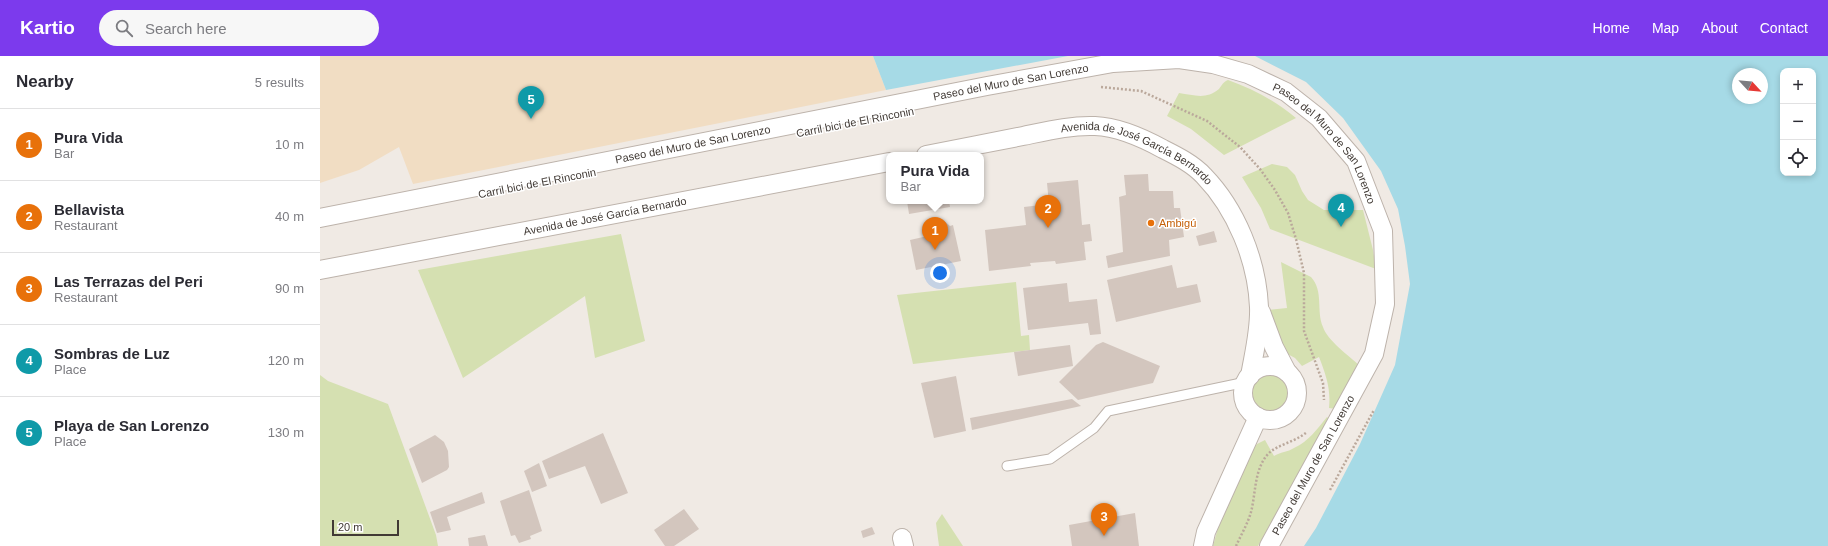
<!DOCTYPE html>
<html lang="en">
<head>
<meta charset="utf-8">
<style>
  body { margin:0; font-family:Arial,sans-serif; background:#f7f7f7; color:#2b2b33 }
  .controls { position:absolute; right:12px; top:12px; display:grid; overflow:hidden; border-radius:8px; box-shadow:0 2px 6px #0003 }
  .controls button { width:36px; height:36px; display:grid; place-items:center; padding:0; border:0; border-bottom:1px solid #e1e1e2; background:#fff; color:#2b2b33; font:20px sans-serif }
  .compass { position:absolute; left:1412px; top:12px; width:36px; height:36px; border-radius:50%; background:#fff; box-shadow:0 2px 6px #0003; rotate:116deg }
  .scale { position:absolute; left:12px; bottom:10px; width:67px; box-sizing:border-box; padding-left:4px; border:2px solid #413a35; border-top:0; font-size:11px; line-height:14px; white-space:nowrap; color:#413a35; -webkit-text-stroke:3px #fff; paint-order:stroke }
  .you { position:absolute; left:620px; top:217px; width:14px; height:14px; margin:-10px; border:3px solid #fff; border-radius:50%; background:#1a73e8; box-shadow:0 0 0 6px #1a73e833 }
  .badge { display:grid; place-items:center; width:26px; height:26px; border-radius:50%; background:#7c3aed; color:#fff; font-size:13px; font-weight:700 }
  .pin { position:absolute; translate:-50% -33px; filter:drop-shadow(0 1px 2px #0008) }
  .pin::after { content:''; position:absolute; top:21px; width:14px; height:12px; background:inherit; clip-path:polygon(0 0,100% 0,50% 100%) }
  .popup { position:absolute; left:566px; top:96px; width:98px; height:52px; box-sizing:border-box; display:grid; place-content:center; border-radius:8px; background:#fff; filter:drop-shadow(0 1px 3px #0005); font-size:13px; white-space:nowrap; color:#7c7c81 }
  .popup b { font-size:15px; color:#2b2b33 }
  .popup::after { content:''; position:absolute; left:50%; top:100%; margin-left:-8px; border:8px solid transparent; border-top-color:#fff }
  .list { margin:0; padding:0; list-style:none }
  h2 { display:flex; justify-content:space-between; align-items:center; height:52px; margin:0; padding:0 16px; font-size:17px }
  h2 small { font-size:13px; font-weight:400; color:#7c7c81 }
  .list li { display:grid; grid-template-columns:26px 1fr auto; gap:12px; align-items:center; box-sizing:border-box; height:72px; padding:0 16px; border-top:1px solid #e1e1e2 }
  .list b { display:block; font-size:15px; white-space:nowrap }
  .list p { margin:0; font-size:13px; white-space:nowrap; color:#7c7c81 }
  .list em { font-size:13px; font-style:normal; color:#7c7c81 }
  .icon { flex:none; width:22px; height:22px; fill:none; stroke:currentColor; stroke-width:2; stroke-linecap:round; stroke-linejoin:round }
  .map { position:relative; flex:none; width:1508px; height:490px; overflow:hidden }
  header { display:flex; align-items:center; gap:24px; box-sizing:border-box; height:56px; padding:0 20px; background:#7c3aed; color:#fff }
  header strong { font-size:19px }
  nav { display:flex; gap:22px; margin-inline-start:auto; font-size:14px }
  .search { width:280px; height:36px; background:#f7f7f7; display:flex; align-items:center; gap:10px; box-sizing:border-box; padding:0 14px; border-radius:22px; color:#7c7c81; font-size:15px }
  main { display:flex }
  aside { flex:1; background:#fff }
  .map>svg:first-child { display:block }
  .green { fill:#d5e0b1 }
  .sand { fill:#f1ddc3 }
  .water { fill:#a6dae6; fill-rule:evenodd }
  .building { fill:#d3c6be }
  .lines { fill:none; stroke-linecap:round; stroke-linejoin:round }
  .lane-casing { stroke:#bdb3ab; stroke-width:11 }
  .street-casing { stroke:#bdb3ab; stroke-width:20 }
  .path { stroke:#baa89b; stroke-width:2.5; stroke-dasharray:2 2; stroke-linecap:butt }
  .lane { stroke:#fff; stroke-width:9 }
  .street { stroke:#fff; stroke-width:18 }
  .food-dot { fill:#e8710a; stroke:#fff; stroke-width:1.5 }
  .labels { text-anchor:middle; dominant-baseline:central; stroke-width:3; stroke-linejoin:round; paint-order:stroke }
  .street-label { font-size:11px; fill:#413a35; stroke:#fff }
  .food-label { font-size:11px; fill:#c56008; stroke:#fff; text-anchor:start }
</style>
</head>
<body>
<header>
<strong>Kartio</strong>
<div class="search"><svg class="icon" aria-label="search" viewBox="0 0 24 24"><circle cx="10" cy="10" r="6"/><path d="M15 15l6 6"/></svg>Search here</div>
<nav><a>Home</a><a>Map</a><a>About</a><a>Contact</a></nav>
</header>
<main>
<aside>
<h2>Nearby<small>5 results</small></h2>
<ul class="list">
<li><span class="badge" style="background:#e8710a">1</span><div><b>Pura Vida</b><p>Bar</p></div><em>10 m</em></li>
<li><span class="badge" style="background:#e8710a">2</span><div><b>Bellavista</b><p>Restaurant</p></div><em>40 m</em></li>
<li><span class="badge" style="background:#e8710a">3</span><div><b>Las Terrazas del Peri</b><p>Restaurant</p></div><em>90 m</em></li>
<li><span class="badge" style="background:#0f9aa8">4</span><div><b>Sombras de Luz</b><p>Place</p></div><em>120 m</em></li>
<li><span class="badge" style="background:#0f9aa8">5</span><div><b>Playa de San Lorenzo</b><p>Place</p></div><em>130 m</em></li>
</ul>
</aside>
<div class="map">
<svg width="1508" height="490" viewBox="0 0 1508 490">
  <rect width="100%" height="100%" fill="#f0eae4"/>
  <!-- green -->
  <g class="green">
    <path d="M 908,24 C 933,33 956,45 976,62 L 904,99 L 871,73 L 847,60 L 859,37 C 874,39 886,44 899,33 C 902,29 903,26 908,24 Z"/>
    <path d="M 952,108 L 967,111 L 975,119 L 982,135 L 988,144 L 1004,154 L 1043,154 L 1053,194 L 1056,213 L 950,173 L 941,152 L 922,121 Z"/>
    <path d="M 301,178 L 325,285 L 275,302 L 265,240 L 143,322 L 98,214 Z"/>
    <path d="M 961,206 L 991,221 C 1004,235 996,255 1003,271 C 1007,284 1029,300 1039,309 L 1016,353 L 1009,352 C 1011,333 1006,319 999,301 L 982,310 L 975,302 L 960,294 L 948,254 L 967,252 Z"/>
    <path d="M 696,226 L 701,280 L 709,279 L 710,294 L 593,308 L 577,239 Z"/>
    <circle cx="951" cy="337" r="26"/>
    <path d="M 0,319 L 8,325 L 68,348 L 116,479 L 118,490 L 0,490 Z"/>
    <path d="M 1007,361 L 1009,363 L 938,490 L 893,490 L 899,468 L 927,399 L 937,388 L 945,384 L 954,400 C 960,396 968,396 974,392 C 989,385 997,373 1007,361 Z"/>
    <path d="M 622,458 L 643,490 L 619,490 L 616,467 Z"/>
  </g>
  <!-- sand -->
  <path class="sand" d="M 0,0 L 553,0 L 566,34 L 93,128 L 79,91 L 39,114 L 0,127 Z"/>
  <!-- water -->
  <g class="water">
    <path d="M 553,0 L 748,0 L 566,34 Z"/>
    <path d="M 935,0 L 1508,0 L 1508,490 L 984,490 L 996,472 L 1040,388 L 1075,309 L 1090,228 L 1085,190 L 1078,153 L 1061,115 L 1023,62 L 986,26 ZM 1463,15 L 1493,15 L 1493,117 L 1463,117 ZM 1418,18 L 1442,18 L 1442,42 L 1418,42 Z"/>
  </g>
  <!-- building -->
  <g class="building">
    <path d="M 828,118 L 829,135 L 853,135 L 854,152 L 860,152 L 864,181 L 849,184 L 850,200 L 788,212 L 786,200 L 803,196 L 799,141 L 806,139 L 804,119 Z"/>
    <path d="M 758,124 L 762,169 L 770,168 L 772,185 L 764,186 L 766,204 L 736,208 L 735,205 L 710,207 L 711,210 L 669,215 L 665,174 L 706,169 L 704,151 L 729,148 L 727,127 Z"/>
    <path d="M 587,145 L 629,145 L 630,151 L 589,158 Z"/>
    <path d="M 624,165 L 630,170 L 633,169 L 641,205 L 596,214 L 590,184 L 612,179 L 611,174 L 614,173 L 616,169 L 619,166 Z"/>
    <path d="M 894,175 L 897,186 L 879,190 L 876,180 Z"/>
    <path d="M 852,209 L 857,232 L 877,228 L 881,246 L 796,266 L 787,224 Z"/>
    <path d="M 747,227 L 749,246 L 777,243 L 781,278 L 770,279 L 768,267 L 708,274 L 703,232 Z"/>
    <path d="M 783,286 L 840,310 L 833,327 L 758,344 L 739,326 L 776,289 Z"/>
    <path d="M 750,289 L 753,310 L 698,320 L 694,296 Z"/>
    <path d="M 636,320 L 646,375 L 614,382 L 601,327 Z"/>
    <path d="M 752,343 L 761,350 L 652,374 L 650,362 Z"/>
    <path d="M 283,377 L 308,437 L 281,448 L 265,410 L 229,423 L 222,405 Z"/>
    <path d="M 115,379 L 124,386 L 128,395 L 129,411 L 127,414 L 102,427 L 89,393 Z"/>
    <path d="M 219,407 L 227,430 L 212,436 L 204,415 Z"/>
    <path d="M 209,434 L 222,475 L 210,480 L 211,483 L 199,487 L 195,479 L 191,480 L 180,445 Z"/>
    <path d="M 162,436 L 165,447 L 127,461 L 131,474 L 117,477 L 110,456 Z"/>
    <path d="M 364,453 L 379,473 L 354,490 L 345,490 L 334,474 Z"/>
    <path d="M 815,457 L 819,490 L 752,490 L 749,469 Z"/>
    <path d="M 552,471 L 555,478 L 543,482 L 541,475 Z"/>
    <path d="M 165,479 L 168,490 L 149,490 L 148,482 Z"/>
  </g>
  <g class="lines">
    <defs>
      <path id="lane" d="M 687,410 L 730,403 L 774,372 L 788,355 L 926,326"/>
      <g id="street">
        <path id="s1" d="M 606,99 C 638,93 671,86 703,80 C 727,75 751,69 775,70 C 798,71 823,82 843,93 C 857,100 873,108 884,120 C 916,153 937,204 939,251 C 940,274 934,297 930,320"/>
        <path id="s2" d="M 0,162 L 667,30 L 793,7 L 859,3 L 893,8 L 928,18 L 966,36 L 999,62 L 1036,105 L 1063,175 L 1065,248 L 1054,298 L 949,490"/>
        <path id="s3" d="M 0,214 L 569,106"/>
        <path d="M 941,256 L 954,291 L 967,316"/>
        <circle cx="950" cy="337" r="27"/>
        <path d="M 582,482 L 584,490"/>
        <path d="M 883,490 L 886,476 L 938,361"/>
      </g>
    </defs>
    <!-- lane casing -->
    <use href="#lane" class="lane-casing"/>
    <!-- street casing -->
    <use href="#street" class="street-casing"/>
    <!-- path -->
    <g class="path">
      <path d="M 781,31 L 821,35 L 887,65 L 920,91 L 940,113 L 955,134 L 968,157 L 976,183 L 984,217 L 984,275 L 1003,327 L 1004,344"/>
      <path d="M 1010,434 L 1054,354"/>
      <path d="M 916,490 C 921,479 928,467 931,456 C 936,437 934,412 949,397 C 957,389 975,386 987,376"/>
    </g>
    <!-- lane -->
    <use href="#lane" class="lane"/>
    <!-- street -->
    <use href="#street" class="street"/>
  </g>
  <!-- markers -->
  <circle class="food-dot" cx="831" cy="167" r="4"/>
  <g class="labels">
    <!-- street labels -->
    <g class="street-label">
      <text stroke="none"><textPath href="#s2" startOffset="704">Paseo del Muro de San Lorenzo</textPath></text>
      <text transform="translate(535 66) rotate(-11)">Carril bici de El Rinconin</text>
      <text stroke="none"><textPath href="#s2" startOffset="380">Paseo del Muro de San Lorenzo</textPath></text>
      <text stroke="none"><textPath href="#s2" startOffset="1052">Paseo del Muro de San Lorenzo</textPath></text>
      <text stroke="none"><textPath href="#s1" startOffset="220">Avenida de José García Bernardo</textPath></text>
      <text transform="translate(217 127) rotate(-11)">Carril bici de El Rinconin</text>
      <text stroke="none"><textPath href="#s3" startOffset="290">Avenida de José García Bernardo</textPath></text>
      <text transform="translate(993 409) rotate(-61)">Paseo del Muro de San Lorenzo</text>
    </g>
    <!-- food labels -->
    <g class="food-label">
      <text x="839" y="167">Ambigú</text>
    </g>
  </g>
</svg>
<div class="controls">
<button>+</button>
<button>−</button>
<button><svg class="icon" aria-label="locate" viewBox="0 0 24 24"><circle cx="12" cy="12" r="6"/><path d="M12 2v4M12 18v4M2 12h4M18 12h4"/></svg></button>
</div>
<svg class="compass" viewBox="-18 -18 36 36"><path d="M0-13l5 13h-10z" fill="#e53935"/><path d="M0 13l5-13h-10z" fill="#7c7c81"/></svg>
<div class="scale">20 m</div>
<div class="you"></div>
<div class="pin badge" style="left:615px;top:194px;background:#e8710a">1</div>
<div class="popup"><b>Pura Vida</b>Bar</div>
<div class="pin badge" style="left:728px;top:172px;background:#e8710a">2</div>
<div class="pin badge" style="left:784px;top:480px;background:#e8710a">3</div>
<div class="pin badge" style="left:1021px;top:171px;background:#0f9aa8">4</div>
<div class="pin badge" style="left:211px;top:63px;background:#0f9aa8">5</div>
</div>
</main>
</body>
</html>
